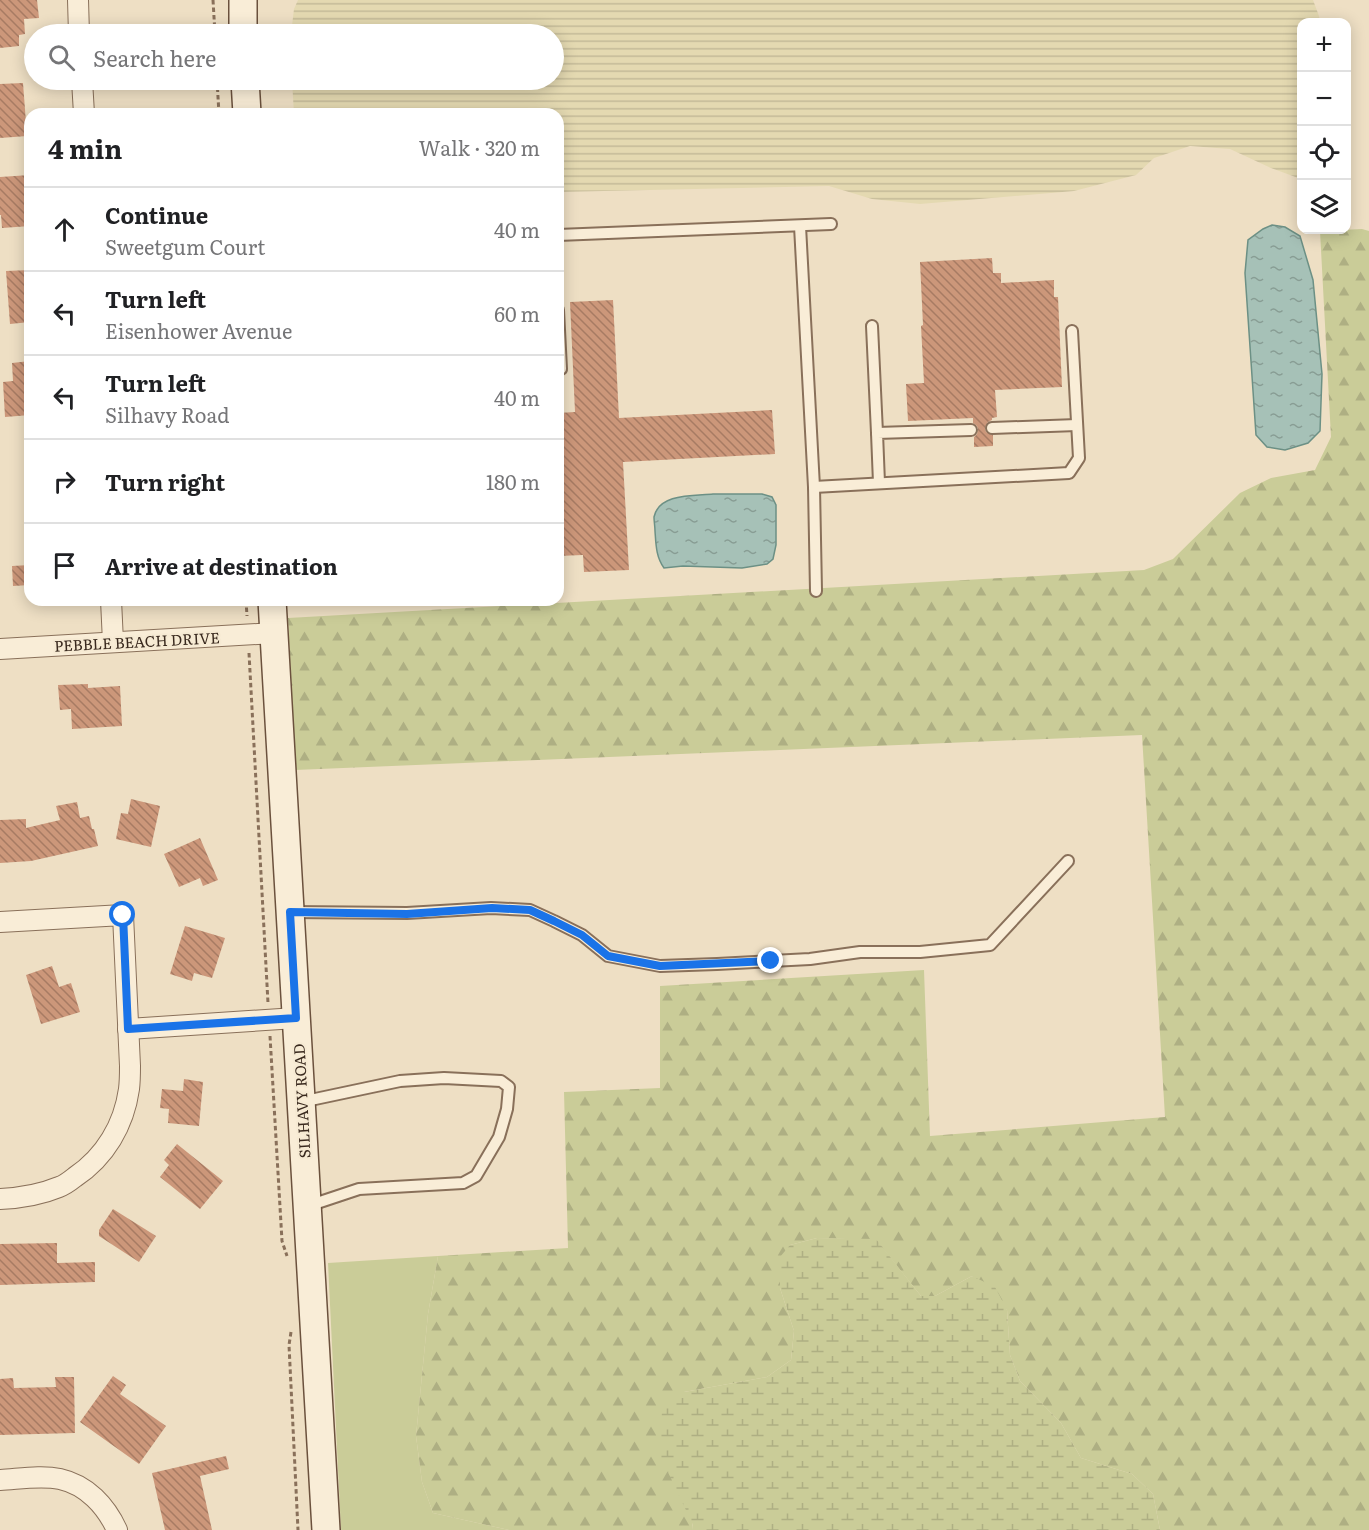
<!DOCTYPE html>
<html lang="en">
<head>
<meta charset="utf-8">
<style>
  body { margin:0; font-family:Literata,serif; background:#f2f2f2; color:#202124 }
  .controls { position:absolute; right:18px; top:18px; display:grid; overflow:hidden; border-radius:12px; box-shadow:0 3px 15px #0003 }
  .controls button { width:54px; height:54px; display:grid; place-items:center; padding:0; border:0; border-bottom:2px solid #e0e0e0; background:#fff; color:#202124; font:30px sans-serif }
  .stop { position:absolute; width:18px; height:18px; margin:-14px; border:4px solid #1a73e8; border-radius:50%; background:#fff }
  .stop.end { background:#1a73e8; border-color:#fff; box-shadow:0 2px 6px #0008 }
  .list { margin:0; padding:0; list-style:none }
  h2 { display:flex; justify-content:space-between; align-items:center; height:78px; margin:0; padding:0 24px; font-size:26px }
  h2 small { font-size:20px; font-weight:400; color:#757577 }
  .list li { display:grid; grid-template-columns:39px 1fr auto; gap:18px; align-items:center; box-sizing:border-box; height:84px; padding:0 24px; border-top:2px solid #e0e0e0 }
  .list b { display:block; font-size:22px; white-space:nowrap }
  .list p { margin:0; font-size:20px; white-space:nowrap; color:#757577 }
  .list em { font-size:20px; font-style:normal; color:#757577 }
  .icon { flex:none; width:33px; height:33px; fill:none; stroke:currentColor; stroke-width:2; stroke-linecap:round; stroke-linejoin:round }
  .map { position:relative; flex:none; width:1369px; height:1530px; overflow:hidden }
  .search { position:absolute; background:#fff; box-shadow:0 3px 15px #0003; left:24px; top:24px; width:540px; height:66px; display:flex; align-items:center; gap:15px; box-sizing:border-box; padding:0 21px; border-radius:33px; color:#757577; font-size:22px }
  .panel { position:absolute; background:#fff; box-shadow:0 3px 15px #0003; left:24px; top:108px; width:540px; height:498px; border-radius:18px }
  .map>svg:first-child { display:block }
  .farmland { fill:url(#farmland-rules) }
  .grass { fill:#cacc98 }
  .forest { fill:url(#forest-firs) }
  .wetland { fill:url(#wetland-marsh) }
  .water { fill:url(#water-ripples); stroke:#6c9085; stroke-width:1.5 }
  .building { fill:url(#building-back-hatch) }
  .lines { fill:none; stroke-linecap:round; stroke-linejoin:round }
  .lane-casing { stroke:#89705a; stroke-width:14 }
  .street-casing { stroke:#89705a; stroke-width:22 }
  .secondary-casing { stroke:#6b513d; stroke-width:30 }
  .path { stroke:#89705a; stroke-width:3; stroke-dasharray:4.5 3; stroke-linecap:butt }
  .lane { stroke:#f9edd7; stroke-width:10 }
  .street { stroke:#f9edd7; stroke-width:20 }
  .secondary { stroke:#f9edd7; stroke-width:27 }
  .route { stroke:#1a73e8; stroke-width:8 }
  .labels { text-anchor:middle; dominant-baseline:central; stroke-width:4.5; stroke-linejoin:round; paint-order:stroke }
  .street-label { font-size:15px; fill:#39291e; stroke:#f6ead3 }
</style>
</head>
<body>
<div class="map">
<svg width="1369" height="1530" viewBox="0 0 1369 1530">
  <defs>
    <pattern id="farmland-rules" width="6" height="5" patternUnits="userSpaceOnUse" patternTransform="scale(1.5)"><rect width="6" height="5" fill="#e4d9b1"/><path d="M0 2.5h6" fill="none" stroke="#c4ba98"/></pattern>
    <pattern id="forest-firs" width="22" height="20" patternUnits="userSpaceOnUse" patternTransform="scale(1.5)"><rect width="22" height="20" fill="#cacc98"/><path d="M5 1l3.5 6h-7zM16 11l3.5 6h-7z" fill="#aeaf83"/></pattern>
    <pattern id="wetland-marsh" width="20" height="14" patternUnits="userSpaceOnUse" patternTransform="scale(1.5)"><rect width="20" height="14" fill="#cacc98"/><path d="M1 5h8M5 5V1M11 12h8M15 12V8" fill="none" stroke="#aeaf83"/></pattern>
    <pattern id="water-ripples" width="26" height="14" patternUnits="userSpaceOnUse" patternTransform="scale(1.5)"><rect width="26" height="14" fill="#a6c1b7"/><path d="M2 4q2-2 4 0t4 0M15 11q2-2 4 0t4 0" fill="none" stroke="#889d94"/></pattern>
    <pattern id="building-back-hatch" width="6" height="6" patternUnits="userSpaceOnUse" patternTransform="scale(1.5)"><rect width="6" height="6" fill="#cc977a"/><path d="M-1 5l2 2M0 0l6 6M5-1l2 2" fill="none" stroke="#a77b63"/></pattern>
  </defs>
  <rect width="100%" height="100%" fill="#eedfc4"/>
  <!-- farmland -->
  <path class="farmland" d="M 298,0 L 1313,0 L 1319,16 L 1320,22 L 1302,22 L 1301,179 L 1271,168 L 1230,149 L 1190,146 L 1154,158 L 1136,175 L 1074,191 L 920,204 L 872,199 L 829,186 L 558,192 L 558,114 L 294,114 L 292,80 L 554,80 L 554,34 L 291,34 L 294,9 Z"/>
  <!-- grass -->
  <path class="grass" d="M 438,1256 L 428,1314 L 416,1436 L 422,1482 L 433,1513 L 509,1530 L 341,1530 L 328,1263 Z"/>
  <!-- forest -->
  <path class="forest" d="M 1362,229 L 1369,231 L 1369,1530 L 1160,1530 L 1153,1494 L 1132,1474 L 1081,1458 L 1061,1423 L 1020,1381 L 1010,1355 L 1007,1310 L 972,1276 L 935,1296 L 921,1296 L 876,1240 L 817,1238 L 790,1245 L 780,1288 L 794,1331 L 791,1360 L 767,1377 L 684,1392 L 693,1530 L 509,1530 L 433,1513 L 422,1482 L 416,1436 L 428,1314 L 438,1256 L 568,1248 L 564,1092 L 660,1088 L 660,986 L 924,970 L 930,1136 L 1165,1117 L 1142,735 L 295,770 L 288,618 L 1144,570 L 1173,559 L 1240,493 L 1271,478 L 1315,470 L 1331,437 L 1320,231 Z"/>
  <!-- wetland -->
  <path class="wetland" d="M 817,1238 L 876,1239 L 921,1296 L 935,1296 L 972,1276 L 995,1287 L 1007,1310 L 1010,1355 L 1020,1381 L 1061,1423 L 1081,1458 L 1132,1474 L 1153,1494 L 1160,1530 L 693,1530 L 693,1525 L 659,1453 L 662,1409 L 684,1392 L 767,1377 L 791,1360 L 794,1331 L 780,1288 L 780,1257 L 790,1245 Z"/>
  <!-- water -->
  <g class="water">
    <path d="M 1272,225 L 1285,227 L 1300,236 L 1313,280 L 1322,374 L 1320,431 L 1308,443 L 1285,450 L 1267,447 L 1256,435 L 1245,273 L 1248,240 L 1263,229 Z"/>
    <path d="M 713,494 L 762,494 L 772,497 L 776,505 L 776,545 L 773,559 L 767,564 L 742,568 L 683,566 L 664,568 C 656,557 656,545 655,531 C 655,527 654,521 654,517 C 659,493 694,496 713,494 Z"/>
  </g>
  <!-- building -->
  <g class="building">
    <path d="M 0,0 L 37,0 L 39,18 L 24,19 L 25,34 L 19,35 L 19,46 L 0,48 Z"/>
    <path d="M 23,83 L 27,136 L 0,138 L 0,84 Z"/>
    <path d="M 30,175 L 30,226 L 2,228 L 1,215 L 0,215 L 0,177 Z"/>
    <path d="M 992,258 L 993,273 L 1001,273 L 1001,283 L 1054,280 L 1054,297 L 1058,297 L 1062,387 L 995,390 L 997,417 L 992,418 L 992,420 L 988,422 L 985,428 L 986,432 L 993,435 L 993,446 L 974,447 L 974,437 L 977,434 L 978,429 L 977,426 L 973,423 L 973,418 L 908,421 L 906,384 L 924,383 L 921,326 L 923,325 L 920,262 Z"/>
    <path d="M 30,270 L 30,322 L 10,324 L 6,271 Z"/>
    <path d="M 613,300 L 619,418 L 772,410 L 775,454 L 623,462 L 629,570 L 584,572 L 583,555 L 558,556 L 558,413 L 575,412 L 570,302 Z"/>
    <path d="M 30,361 L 30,415 L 5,417 L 3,382 L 13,381 L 12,363 Z"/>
    <path d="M 30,565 L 30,585 L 13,586 L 12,566 Z"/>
    <path d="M 88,684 L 88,688 L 120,686 L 122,726 L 72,729 L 71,709 L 60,710 L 58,685 Z"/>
    <path d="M 131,799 L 160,806 L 151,847 L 116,839 L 121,813 L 128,814 Z"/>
    <path d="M 77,802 L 80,818 L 89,816 L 92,829 L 94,829 L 98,846 L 31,861 L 0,863 L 0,820 L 26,819 L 26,828 L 60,820 L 56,806 Z"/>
    <path d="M 200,838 L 218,880 L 203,886 L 200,878 L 179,887 L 164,854 Z"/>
    <path d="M 185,926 L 225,938 L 212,978 L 194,973 L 192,981 L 170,974 Z"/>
    <path d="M 52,966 L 59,987 L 71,983 L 80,1012 L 41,1024 L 26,975 Z"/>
    <path d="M 184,1079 L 203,1082 L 199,1126 L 168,1123 L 169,1109 L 160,1108 L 162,1089 L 183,1091 Z"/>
    <path d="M 177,1144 L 223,1181 L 200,1209 L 160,1177 L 169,1165 L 164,1160 Z"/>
    <path d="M 113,1209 L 156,1236 L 139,1262 L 99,1236 L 99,1230 Z"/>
    <path d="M 57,1243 L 57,1263 L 95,1262 L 95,1282 L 0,1285 L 0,1244 Z"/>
    <path d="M 113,1376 L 126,1385 L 120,1394 L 166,1426 L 139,1464 L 80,1422 Z"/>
    <path d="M 55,1377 L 74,1377 L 75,1433 L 0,1435 L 0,1379 L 13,1378 L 14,1388 L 56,1387 Z"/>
    <path d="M 226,1456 L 229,1469 L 200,1476 L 212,1530 L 165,1530 L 152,1473 Z"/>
  </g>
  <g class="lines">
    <defs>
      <g id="lane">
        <path d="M 800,226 L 814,487 L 816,591"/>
        <path d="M 558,235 L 831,224"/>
        <path d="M 558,310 L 561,369 L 558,371"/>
        <path d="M 872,326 L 877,433"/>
        <path d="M 992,428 L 1077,425"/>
        <path d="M 879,483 L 877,433 L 971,430"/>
        <path d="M 814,487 L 1069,473 L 1079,458 L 1072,331"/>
        <path d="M 290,912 L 407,913 L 491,908 L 530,910 L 554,921 L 582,935 L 608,956 L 660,966 L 717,964 L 810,959 L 860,952 L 920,952 L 990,945 L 1068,861"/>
        <path d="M 301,1102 L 400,1081 L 444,1078 L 501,1081 L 509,1087 L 507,1109 L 499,1137 L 476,1176 L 463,1183 L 359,1189 L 308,1206"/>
      </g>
      <g id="street">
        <path d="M 78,0 L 79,34"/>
        <path d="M 82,80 L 84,114"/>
        <path d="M 111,600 L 113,642"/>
        <path d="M 0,649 L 274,633"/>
        <path d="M 0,922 L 123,915 L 130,1066 C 130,1073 130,1081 129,1089 C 124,1125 105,1157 75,1177 C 70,1181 65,1185 59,1187 C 40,1195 20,1198 0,1199"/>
        <path d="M 128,1029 L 296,1018"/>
        <path d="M 0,1480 C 19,1479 41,1475 60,1479 C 87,1485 106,1506 117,1530"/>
      </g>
      <g id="secondary">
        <path d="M 243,34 L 243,0"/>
        <path d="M 245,80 L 247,114"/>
        <path d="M 272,600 L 326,1530"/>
      </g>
    </defs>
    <!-- lane casing -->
    <use href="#lane" class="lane-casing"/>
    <!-- street casing -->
    <use href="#street" class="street-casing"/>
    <!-- secondary casing -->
    <use href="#secondary" class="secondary-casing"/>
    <!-- path -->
    <g class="path">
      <path d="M 213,0 L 215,34"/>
      <path d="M 217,80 L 219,114"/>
      <path d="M 246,600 L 247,616"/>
      <path d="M 249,653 L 268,1003"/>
      <path d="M 270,1036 L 282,1241 L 287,1256"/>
      <path d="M 291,1332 L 289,1345 L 298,1530"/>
    </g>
    <!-- lane -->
    <use href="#lane" class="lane"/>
    <!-- street -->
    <use href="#street" class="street"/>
    <!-- secondary -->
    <use href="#secondary" class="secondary"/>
  </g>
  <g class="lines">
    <!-- route -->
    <path class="route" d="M 123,915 L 128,1029 L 296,1018 L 290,912 L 407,914 L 492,908 L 530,910 L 554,921 L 582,935 L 608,956 L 660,966 L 771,961"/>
  </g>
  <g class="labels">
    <!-- street labels -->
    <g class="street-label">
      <text transform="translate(137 641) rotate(-3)">PEBBLE BEACH DRIVE</text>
      <text transform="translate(301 1101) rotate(-93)">SILHAVY ROAD</text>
    </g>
  </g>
</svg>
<div class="controls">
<button>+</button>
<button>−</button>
<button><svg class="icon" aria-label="locate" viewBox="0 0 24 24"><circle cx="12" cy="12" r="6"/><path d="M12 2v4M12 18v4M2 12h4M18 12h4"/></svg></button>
<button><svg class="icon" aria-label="layers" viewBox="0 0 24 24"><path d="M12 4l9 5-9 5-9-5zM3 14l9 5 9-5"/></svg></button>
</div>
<div class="stop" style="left:123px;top:915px"></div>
<div class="stop end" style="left:771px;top:961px"></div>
<div class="search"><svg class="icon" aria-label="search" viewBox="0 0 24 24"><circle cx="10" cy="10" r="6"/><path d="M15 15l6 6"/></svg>Search here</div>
<section class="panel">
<h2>4 min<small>Walk · 320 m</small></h2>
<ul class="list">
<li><svg class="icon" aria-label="ahead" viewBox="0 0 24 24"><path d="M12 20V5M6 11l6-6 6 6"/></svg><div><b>Continue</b><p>Sweetgum Court</p></div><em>40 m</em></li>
<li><svg class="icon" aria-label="left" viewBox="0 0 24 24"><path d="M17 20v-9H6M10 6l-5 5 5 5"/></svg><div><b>Turn left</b><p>Eisenhower Avenue</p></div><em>60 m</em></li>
<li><svg class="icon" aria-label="left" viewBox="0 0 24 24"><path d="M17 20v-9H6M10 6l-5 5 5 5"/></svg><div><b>Turn left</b><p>Silhavy Road</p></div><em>40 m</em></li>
<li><svg class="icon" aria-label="right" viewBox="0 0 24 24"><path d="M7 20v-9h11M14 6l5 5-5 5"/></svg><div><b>Turn right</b></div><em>180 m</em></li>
<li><svg class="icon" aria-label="arrive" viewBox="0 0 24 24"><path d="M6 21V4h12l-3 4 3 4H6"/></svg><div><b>Arrive at destination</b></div></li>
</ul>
</section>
</div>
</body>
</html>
